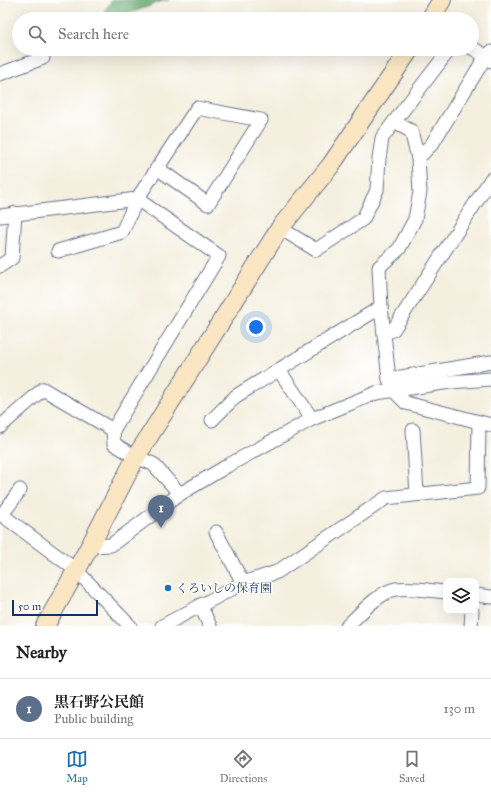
<!DOCTYPE html>
<html lang="en">
<head>
<meta charset="utf-8">
<style>
  body { margin:0; font-family:"IM FELL Great Primer","Noto Serif JP",serif; background:#f6f6f6; color:#202124 }
  .controls { position:absolute; right:12px; bottom:12px; display:grid; overflow:hidden; border-radius:8px; box-shadow:0 4px 16px #0002 }
  .controls button { width:36px; height:36px; display:grid; place-items:center; padding:0; border:0; border-bottom:1px solid #e0e0e0; background:#fff; color:#202124; font:20px sans-serif }
  .scale { position:absolute; left:12px; bottom:10px; width:86px; box-sizing:border-box; padding-left:4px; border:2px solid #1b2f5e; border-top:0; font-size:11px; line-height:14px; white-space:nowrap; color:#1b2f5e; -webkit-text-stroke:3px #fff; paint-order:stroke }
  .you { position:absolute; left:256px; top:327px; width:14px; height:14px; margin:-10px; border:3px solid #fff; border-radius:50%; background:#1a73e8; box-shadow:0 0 0 6px #1a73e833 }
  .badge { display:grid; place-items:center; width:26px; height:26px; border-radius:50%; background:#1f6fb2; color:#fff; font-size:13px; font-weight:700 }
  .pin { position:absolute; translate:-50% -33px; filter:drop-shadow(0 1px 2px #0008) }
  .pin::after { content:''; position:absolute; top:21px; width:14px; height:12px; background:inherit; clip-path:polygon(0 0,100% 0,50% 100%) }
  .list { margin:0; padding:0; list-style:none }
  h2 { display:flex; justify-content:space-between; align-items:center; height:52px; margin:0; padding:0 16px; font-size:17px }
  h2 small { font-size:13px; font-weight:400; color:#757577 }
  .list li { display:grid; grid-template-columns:26px 1fr auto; gap:12px; align-items:center; box-sizing:border-box; height:60px; padding:0 16px; border-top:1px solid #e0e0e0 }
  .list b { display:block; font-size:15px; white-space:nowrap }
  .list p { margin:0; font-size:13px; white-space:nowrap; color:#757577 }
  .list em { font-size:13px; font-style:normal; color:#757577 }
  .icon { flex:none; width:22px; height:22px; fill:none; stroke:currentColor; stroke-width:2; stroke-linecap:round; stroke-linejoin:round }
  .map { position:relative; flex:none; width:491px; height:626px; overflow:hidden }
  .search { position:absolute; background:#fff; box-shadow:0 4px 16px #0002; left:12px; right:12px; top:12px; height:44px; display:flex; align-items:center; gap:10px; box-sizing:border-box; padding:0 14px; border-radius:22px; color:#757577; font-size:15px }
  .sheet { height:112px; background:#fff }
  nav { display:flex; justify-content:space-around; align-items:center; box-sizing:border-box; height:56px; border-top:1px solid #e0e0e0; background:#fff; font-size:11px; color:#757577 }
  nav a { display:grid; justify-items:center; gap:2px }
  nav .on { color:#1f6fb2 }
  .map>svg:first-child { display:block }
  .forest { fill:#68ac71; stroke:#426e68 }
  .lines { fill:none; stroke-linecap:round; stroke-linejoin:round }
  .street-casing { stroke:#67728b; stroke-width:15 }
  .secondary-casing { stroke:#67728b; stroke-width:20 }
  .street { stroke:#fff; stroke-width:13 }
  .secondary { stroke:#fbe6c4; stroke-width:18 }
  .poi-dot { fill:#1f6fb2; stroke:#fff; stroke-width:1.5 }
  .labels { text-anchor:middle; dominant-baseline:central; stroke-width:3; stroke-linejoin:round; paint-order:stroke }
  .poi-label { font-size:12px; fill:#1b2f5e; stroke:#fff; text-anchor:start }
</style>
</head>
<body>
<div class="map">
<svg width="491" height="626" viewBox="0 0 491 626">
  <rect width="100%" height="100%" fill="#fff"/>
  <filter id="ink" filterUnits="userSpaceOnUse"><feTurbulence type="fractalNoise" baseFrequency=".025" numOctaves="2"/><feDisplacementMap in="SourceGraphic" scale="8" xChannelSelector="R" yChannelSelector="G"/><feConvolveMatrix kernelMatrix="1 2 1 2 8 2 1 2 1" color-interpolation-filters="sRGB"/></filter>
  <filter id="wash" filterUnits="userSpaceOnUse"><feTurbulence type="fractalNoise" baseFrequency=".012" numOctaves="4" result="noise"/><feDisplacementMap in="SourceGraphic" scale="16" xChannelSelector="R" yChannelSelector="G"/><feGaussianBlur stdDeviation="0.9" result="paint"/><feColorMatrix in="noise" values="0 0 0 0 0 0 0 0 0 0 0 0 0 0 0 0 0 1.4 0 .05"/><feComposite in="paint" operator="in"/></filter>
  <g filter="url(#wash)">
    <rect width="100%" height="100%" fill="#f4efde"/>
    <!-- forest -->
    <path class="forest" d="M 112,0 L 169,0 L 163,1 L 115,19 L 99,19 Z"/>
  </g>
  <g filter="url(#ink)">
    <g class="lines">
      <defs>
        <g id="street">
          <path d="M 472,48 L 486,56 L 491,61"/>
          <path d="M 0,74 L 43,58"/>
          <path d="M 394,122 L 450,49"/>
          <path d="M 418,158 L 432,144 L 486,56 L 491,52"/>
          <path d="M 0,216 L 137,199 L 219,256 L 113,430 L 114,444 L 136,457 L 153,464 L 180,494 L 227,466 L 312,419 L 376,393 L 450,382 L 491,379"/>
          <path d="M 280,228 L 316,250 L 363,219 L 377,190 L 379,159 L 382,138 L 394,122 L 411,131 L 418,158 L 420,192 L 415,219 L 399,249 L 379,267 L 381,307 L 389,379 L 394,391 L 406,403 L 491,425"/>
          <path d="M 58,251 L 122,232 L 137,199 L 197,108 L 261,120 L 208,204 L 157,168"/>
          <path d="M 0,266 L 12,258 L 15,213"/>
          <path d="M 384,333 L 393,330 L 491,179"/>
          <path d="M 279,370 L 312,419"/>
          <path d="M 389,379 L 491,362"/>
          <path d="M 212,420 L 236,396 L 381,307"/>
          <path d="M 0,427 L 43,389 L 113,430"/>
          <path d="M 413,430 L 417,494"/>
          <path d="M 20,490 L 2,515 L 76,570 L 130,626"/>
          <path d="M 216,532 L 243,583"/>
          <path d="M 90,546 L 111,545 L 180,494"/>
          <path d="M 476,595 L 491,597"/>
          <path d="M 200,605 L 210,626"/>
          <path d="M 162,626 L 243,583 L 277,572 L 386,498 L 478,488 L 479,422"/>
          <path d="M 347,626 C 360,614 379,592 396,589 C 412,587 430,591 446,592"/>
          <path d="M 471,626 L 472,611"/>
        </g>
        <g id="secondary">
          <path d="M 430,19 L 442,0"/>
          <path d="M 45,626 L 90,546 L 136,457 L 280,228 L 331,165 L 410,49"/>
        </g>
      </defs>
      <!-- street casing -->
      <use href="#street" class="street-casing"/>
      <!-- secondary casing -->
      <use href="#secondary" class="secondary-casing"/>
      <!-- street -->
      <use href="#street" class="street"/>
      <!-- secondary -->
      <use href="#secondary" class="secondary"/>
    </g>
  </g>
  <!-- markers -->
  <circle class="poi-dot" cx="168" cy="588" r="4"/>
  <g class="labels">
    <!-- poi labels -->
    <g class="poi-label">
      <text x="176" y="588">くろいしの保育園</text>
    </g>
  </g>
</svg>
<div class="controls">
<button><svg class="icon" aria-label="layers" viewBox="0 0 24 24"><path d="M12 4l9 5-9 5-9-5zM3 14l9 5 9-5"/></svg></button>
</div>
<div class="scale">50 m</div>
<div class="you"></div>
<div class="pin badge" style="left:161px;top:528px;background:#5c6f8a">1</div>
<div class="search"><svg class="icon" aria-label="search" viewBox="0 0 24 24"><circle cx="10" cy="10" r="6"/><path d="M15 15l6 6"/></svg>Search here</div>
</div>
<section class="sheet">
<h2>Nearby<small></small></h2>
<ul class="list">
<li><span class="badge" style="background:#5c6f8a">1</span><div><b>黒石野公民館</b><p>Public building</p></div><em>130 m</em></li>
</ul>
</section>
<nav>
<a class="on"><svg class="icon" aria-label="map" viewBox="0 0 24 24"><path d="M3 6l6-2 6 2 6-2v14l-6 2-6-2-6 2zM9 4v14M15 6v14"/></svg>Map</a>
<a><svg class="icon" aria-label="directions" viewBox="0 0 24 24"><path d="M12 3l9 9-9 9-9-9zM9 14v-3h6M13 9l2 2-2 2"/></svg>Directions</a>
<a><svg class="icon" aria-label="saved" viewBox="0 0 24 24"><path d="M7 4h10v16l-5-4-5 4z"/></svg>Saved</a>
</nav>
</body>
</html>
